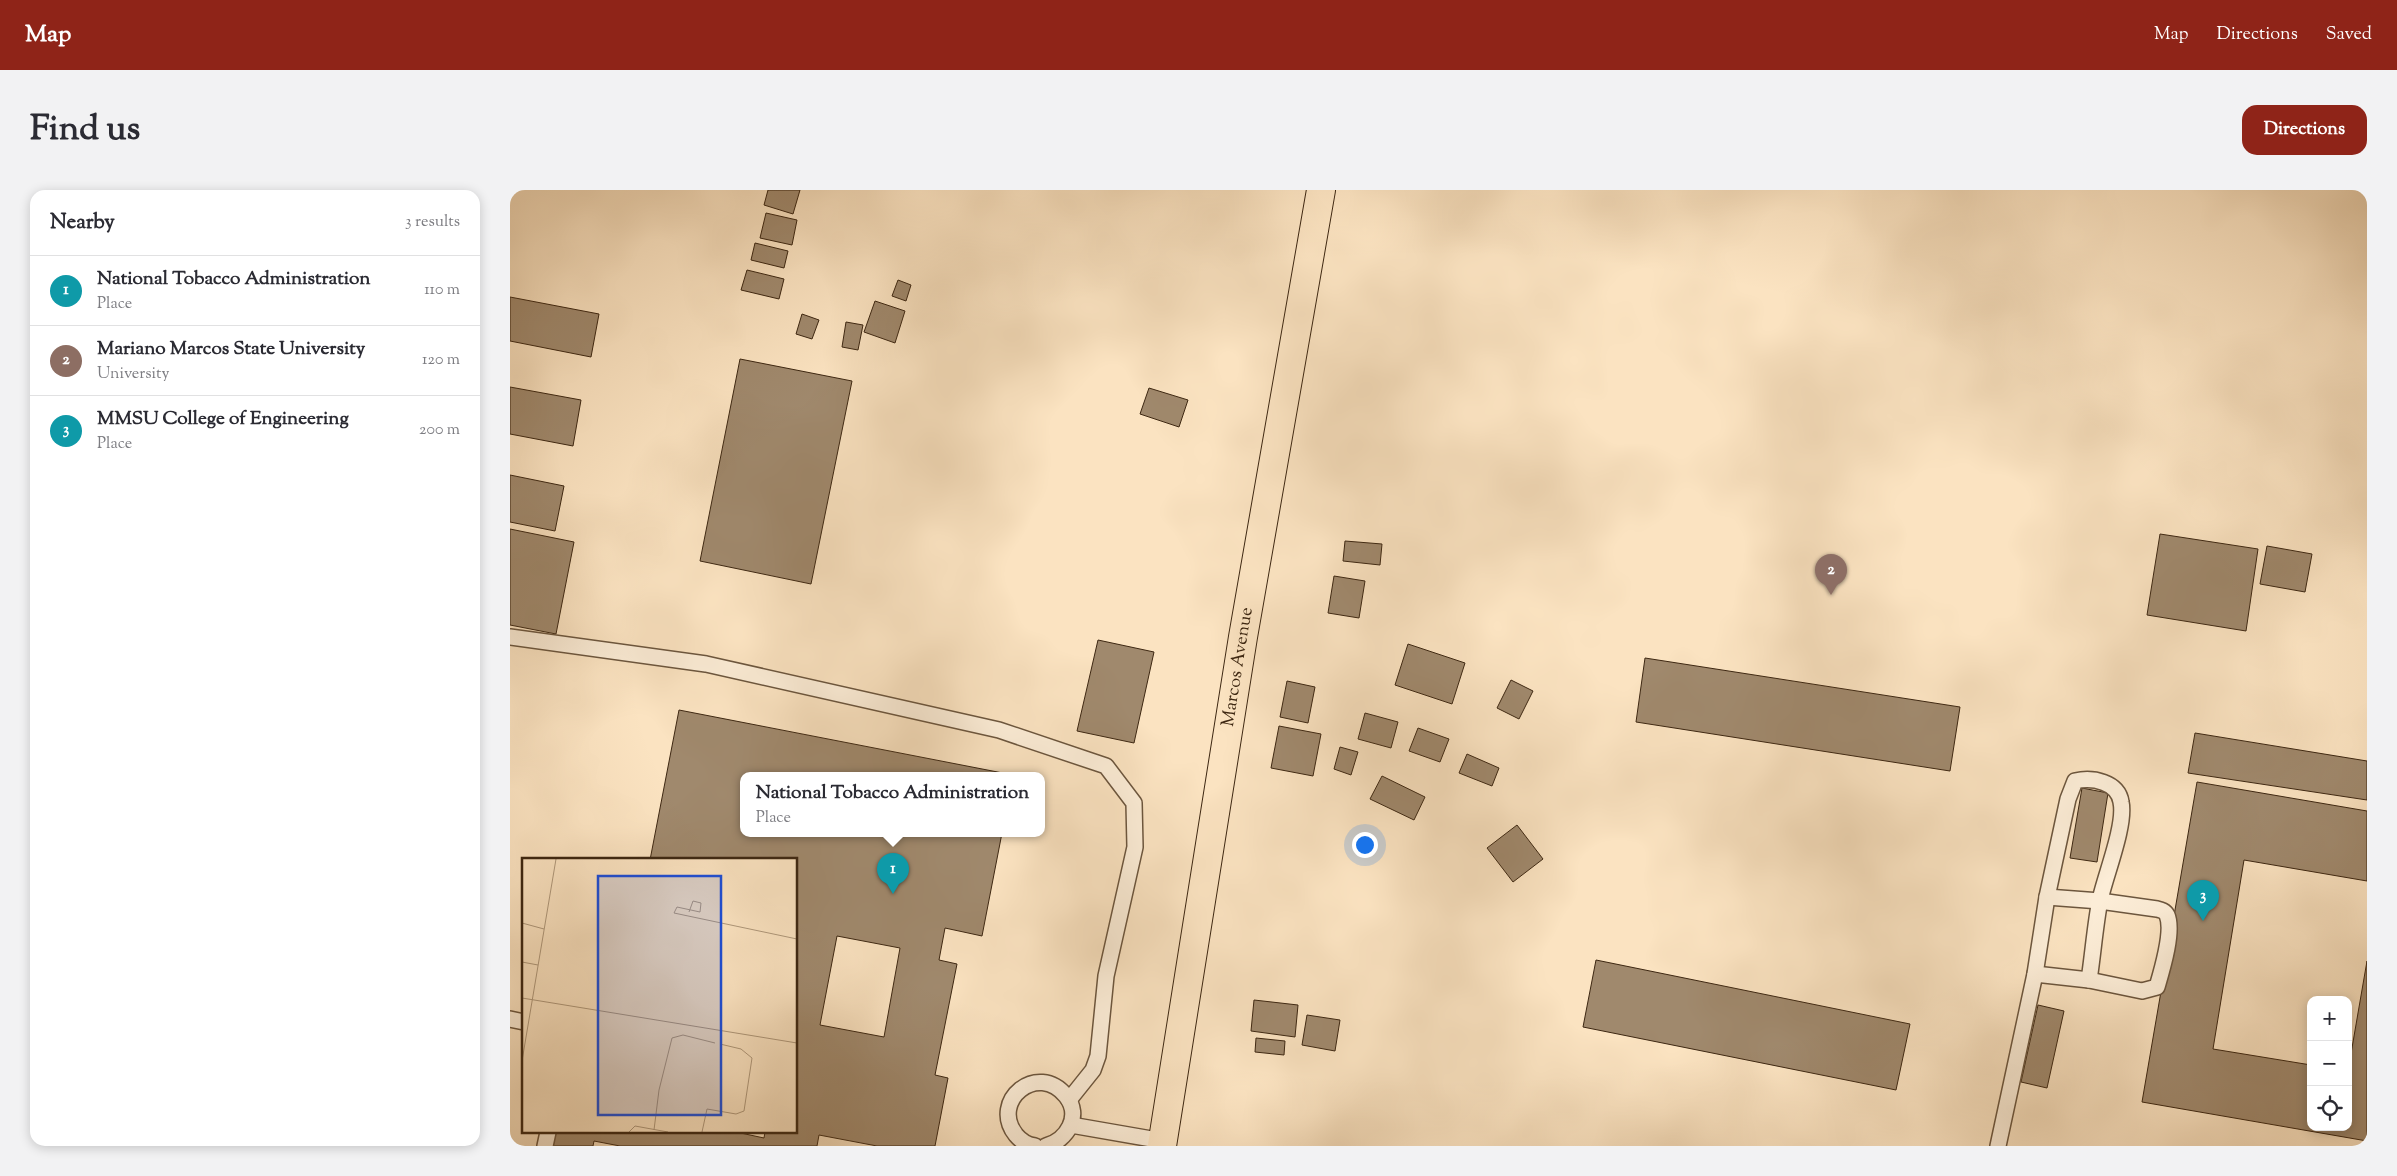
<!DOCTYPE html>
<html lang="en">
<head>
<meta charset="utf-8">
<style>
  body { margin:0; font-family:"Sorts Mill Goudy",serif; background:#f2f2f3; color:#2b2b33 }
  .controls { position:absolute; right:15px; bottom:15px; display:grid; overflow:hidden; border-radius:10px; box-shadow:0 2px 12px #0003 }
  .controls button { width:45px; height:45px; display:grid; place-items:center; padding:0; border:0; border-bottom:1px solid #e1e1e2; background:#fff; color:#2b2b33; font:25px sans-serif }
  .you { position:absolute; left:854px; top:654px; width:18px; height:18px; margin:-12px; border:4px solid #fff; border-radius:50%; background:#1a73e8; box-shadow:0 0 0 8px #1a73e833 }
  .badge { display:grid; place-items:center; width:32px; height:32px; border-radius:50%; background:#8f2418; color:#fff; font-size:16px; font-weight:700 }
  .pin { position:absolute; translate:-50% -41px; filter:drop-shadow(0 1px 2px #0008) }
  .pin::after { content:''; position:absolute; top:26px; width:18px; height:15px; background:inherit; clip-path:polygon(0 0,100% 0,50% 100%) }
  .popup { position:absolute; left:230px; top:582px; width:305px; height:65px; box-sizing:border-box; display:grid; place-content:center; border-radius:10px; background:#fff; filter:drop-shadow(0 1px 4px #0005); font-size:16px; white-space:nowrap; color:#7c7c81 }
  .popup b { font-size:19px; color:#2b2b33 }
  .popup::after { content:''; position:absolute; left:50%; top:100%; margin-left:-10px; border:10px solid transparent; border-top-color:#fff }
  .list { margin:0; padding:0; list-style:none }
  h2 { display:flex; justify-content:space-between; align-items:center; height:65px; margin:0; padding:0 20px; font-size:21px }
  h2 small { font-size:16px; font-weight:400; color:#7c7c81 }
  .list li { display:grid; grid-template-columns:32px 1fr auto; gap:15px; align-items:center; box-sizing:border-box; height:70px; padding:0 20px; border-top:1px solid #e1e1e2 }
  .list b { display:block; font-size:19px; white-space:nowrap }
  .list p { margin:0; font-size:16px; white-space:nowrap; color:#7c7c81 }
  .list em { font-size:16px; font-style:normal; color:#7c7c81 }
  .icon { flex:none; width:28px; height:28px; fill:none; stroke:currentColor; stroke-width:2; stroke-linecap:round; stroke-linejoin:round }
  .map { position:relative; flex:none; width:1857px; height:956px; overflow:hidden; border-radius:15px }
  header { display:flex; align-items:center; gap:30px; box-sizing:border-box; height:70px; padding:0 25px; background:#8f2418; color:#fff }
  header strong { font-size:24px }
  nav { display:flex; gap:28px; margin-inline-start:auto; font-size:18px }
  .intro { display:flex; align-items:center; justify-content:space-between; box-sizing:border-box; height:120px; padding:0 30px }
  h1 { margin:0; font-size:35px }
  .button { padding:12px 22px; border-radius:15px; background:#8f2418; color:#fff; font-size:18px; font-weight:700 }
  main { display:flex; gap:30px; padding:0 30px }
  aside { flex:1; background:#fff; border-radius:15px; box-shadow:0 2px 12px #0003 }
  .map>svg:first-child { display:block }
  .building { fill:#a0896d; stroke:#3d2712; fill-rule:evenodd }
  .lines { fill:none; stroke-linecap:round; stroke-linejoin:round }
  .lane-casing { stroke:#6c563e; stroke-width:18 }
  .primary-casing { stroke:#3d2712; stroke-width:30 }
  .lane { stroke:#fcedd7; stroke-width:15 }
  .primary { stroke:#fbe3c1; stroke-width:28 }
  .labels { text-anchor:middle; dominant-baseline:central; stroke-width:4.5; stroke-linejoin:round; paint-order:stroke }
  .street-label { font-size:18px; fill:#3d2712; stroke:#fcedd7 }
  .inset-road { fill:none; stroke:#af987b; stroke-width:1 }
  .view { fill:#1d4ed8; fill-opacity:0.15; stroke:#1d4ed8; stroke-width:2.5 }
  .inset-edge { fill:none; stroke:#3d2712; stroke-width:2.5 }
</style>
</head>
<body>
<header>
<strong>Map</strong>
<nav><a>Map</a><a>Directions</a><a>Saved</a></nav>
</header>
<div class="intro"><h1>Find us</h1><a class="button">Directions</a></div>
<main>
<aside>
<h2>Nearby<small>3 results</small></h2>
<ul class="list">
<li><span class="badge" style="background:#0f9aa8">1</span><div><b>National Tobacco Administration</b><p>Place</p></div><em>110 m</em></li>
<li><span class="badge" style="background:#8d6e63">2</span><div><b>Mariano Marcos State University</b><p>University</p></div><em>120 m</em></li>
<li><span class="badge" style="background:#0f9aa8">3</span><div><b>MMSU College of Engineering</b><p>Place</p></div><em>200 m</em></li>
</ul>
</aside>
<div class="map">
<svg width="1857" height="956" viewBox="0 0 1857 956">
  <rect width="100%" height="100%" fill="#fbe3c1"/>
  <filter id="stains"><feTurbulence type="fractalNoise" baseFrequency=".004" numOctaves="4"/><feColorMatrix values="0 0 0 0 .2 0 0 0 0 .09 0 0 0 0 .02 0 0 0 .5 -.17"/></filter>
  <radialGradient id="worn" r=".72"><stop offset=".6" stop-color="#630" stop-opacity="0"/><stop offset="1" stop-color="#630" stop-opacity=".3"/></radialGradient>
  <!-- building -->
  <g class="building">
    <path d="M 258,0 L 290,0 L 283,24 L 254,15 Z"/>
    <path d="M 256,23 L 287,30 L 282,55 L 250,48 Z"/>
    <path d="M 245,53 L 278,61 L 274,78 L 241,70 Z"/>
    <path d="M 237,80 L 274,89 L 269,109 L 231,100 Z"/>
    <path d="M 388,90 L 401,95 L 396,111 L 382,106 Z"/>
    <path d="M 0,107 L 89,124 L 81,167 L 0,151 Z"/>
    <path d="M 365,111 L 395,121 L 385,153 L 354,142 Z"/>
    <path d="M 292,124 L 309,130 L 302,149 L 286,144 Z"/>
    <path d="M 336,132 L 353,135 L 348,160 L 332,157 Z"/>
    <path d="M 230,169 L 342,191 L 301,394 L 190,371 Z"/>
    <path d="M 0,197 L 71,210 L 63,256 L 0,244 Z"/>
    <path d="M 639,198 L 678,210 L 669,237 L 630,224 Z"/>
    <path d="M 0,285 L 54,296 L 45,341 L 0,332 Z"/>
    <path d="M 0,339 L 64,352 L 46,444 L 0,435 Z"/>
    <path d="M 1650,344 L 1748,359 L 1736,441 L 1637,425 Z"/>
    <path d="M 835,351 L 872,354 L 870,375 L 833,371 Z"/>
    <path d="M 1757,356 L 1802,364 L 1795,402 L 1750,394 Z"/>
    <path d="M 824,386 L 855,391 L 849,428 L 818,423 Z"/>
    <path d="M 588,450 L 644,462 L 624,553 L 567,541 Z"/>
    <path d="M 898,454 L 955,473 L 942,514 L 885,495 Z"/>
    <path d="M 1135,468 L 1450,517 L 1440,581 L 1126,532 Z"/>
    <path d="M 1001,490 L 1023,501 L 1009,529 L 987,518 Z"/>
    <path d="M 777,491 L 805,497 L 798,533 L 770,527 Z"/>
    <path d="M 169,520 L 503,585 L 234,585 L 234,643 L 492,643 L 472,746 L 435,738 L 429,770 L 447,774 L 425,885 L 438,888 L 425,956 L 367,956 L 309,945 L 307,956 L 110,956 L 84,951 L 83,956 L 43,956 L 46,942 L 226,942 L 254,948 L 255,942 L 286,942 L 286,670 L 140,670 ZM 327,746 L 390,758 L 374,847 L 310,835 Z"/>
    <path d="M 855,523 L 888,532 L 881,558 L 848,549 Z"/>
    <path d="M 769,536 L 811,544 L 803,586 L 761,578 Z"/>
    <path d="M 908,538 L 939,549 L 930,572 L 899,561 Z"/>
    <path d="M 1685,543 L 1857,571 L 1857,610 L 1678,583 Z"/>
    <path d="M 830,557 L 848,562 L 841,585 L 824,579 Z"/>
    <path d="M 957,564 L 989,578 L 982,596 L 949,583 Z"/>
    <path d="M 872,586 L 915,607 L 904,630 L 860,609 Z"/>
    <path d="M 1687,592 L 1857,621 L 1857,691 L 1734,670 L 1703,859 L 1801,875 L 1801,937 L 1838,937 L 1838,881 L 1857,771 L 1857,951 L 1632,912 Z"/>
    <path d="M 1572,598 L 1598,603 L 1587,672 L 1560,668 Z"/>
    <path d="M 1007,635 L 1033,669 L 1003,692 L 977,658 Z"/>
    <path d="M 1086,770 L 1400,834 L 1386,900 L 1073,837 Z"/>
    <path d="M 744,810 L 788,815 L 785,847 L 741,841 Z"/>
    <path d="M 1528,815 L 1554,821 L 1537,898 L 1511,892 Z"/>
    <path d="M 797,825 L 830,830 L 825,861 L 792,855 Z"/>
    <path d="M 746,848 L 775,851 L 774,865 L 745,862 Z"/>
  </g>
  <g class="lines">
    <defs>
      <g id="lane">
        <path d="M 0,447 L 196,474 L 489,540 L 596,576 L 624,613 L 625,657 L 596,786 L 588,866 L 583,880 L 559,910"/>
        <path d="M 1525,784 L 1579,790 L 1632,801 L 1647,797 C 1652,780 1664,741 1657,725 C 1655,721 1651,720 1647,719 L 1590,711 L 1537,707"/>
        <path d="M 0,829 L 14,832"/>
        <path d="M 561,935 L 653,951"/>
        <path d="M 35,956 L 38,942"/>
        <path d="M 525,956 C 518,955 511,951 506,945 C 479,911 528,871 556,906 C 572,926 557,950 536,956"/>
        <path d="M 1488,956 L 1525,784 L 1537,707 L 1558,609 L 1565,591 C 1583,587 1608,592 1611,612 C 1616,635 1595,686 1590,710 C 1585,736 1583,764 1579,790"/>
      </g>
      <g id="primary">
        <path id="s1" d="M 652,956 L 733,447 L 811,0"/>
      </g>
    </defs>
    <!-- lane casing -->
    <use href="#lane" class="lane-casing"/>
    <!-- primary casing -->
    <use href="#primary" class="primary-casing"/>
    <!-- lane -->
    <use href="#lane" class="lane"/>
    <!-- primary -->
    <use href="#primary" class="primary"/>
  </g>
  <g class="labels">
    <!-- street labels -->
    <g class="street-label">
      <text stroke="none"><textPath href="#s1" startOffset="485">Marcos Avenue</textPath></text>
    </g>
  </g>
  <!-- overview -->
  <g transform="translate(12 668)">
    <rect width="275" height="275" fill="#fbe3c1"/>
    <path class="inset-road" d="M 167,54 L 171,43 L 179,45 L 178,54M 178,54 L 155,49 L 152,55 L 275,81M 0,65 L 22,71M 0,104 L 16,107M 0,140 L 275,185M 0,203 L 34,1M 132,272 L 137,232 L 150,180 L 161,177 L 193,185M 107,274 L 113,268 L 146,274M 180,274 L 185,251 L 214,256 L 222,253 L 230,200 L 219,191 L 198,186"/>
    <path class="view" d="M 76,18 L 199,18 L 199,257 L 76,257 Z"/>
    <rect width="275" height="275" class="inset-edge"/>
  </g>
  <rect width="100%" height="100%" filter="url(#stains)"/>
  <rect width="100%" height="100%" fill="url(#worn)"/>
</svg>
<div class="controls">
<button>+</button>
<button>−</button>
<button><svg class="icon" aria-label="locate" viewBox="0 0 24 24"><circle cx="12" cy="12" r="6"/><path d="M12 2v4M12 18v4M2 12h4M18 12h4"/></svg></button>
</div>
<div class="you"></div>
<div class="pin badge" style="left:383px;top:704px;background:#0f9aa8">1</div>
<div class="popup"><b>National Tobacco Administration</b>Place</div>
<div class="pin badge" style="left:1321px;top:405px;background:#8d6e63">2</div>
<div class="pin badge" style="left:1693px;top:731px;background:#0f9aa8">3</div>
</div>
</main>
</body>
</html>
